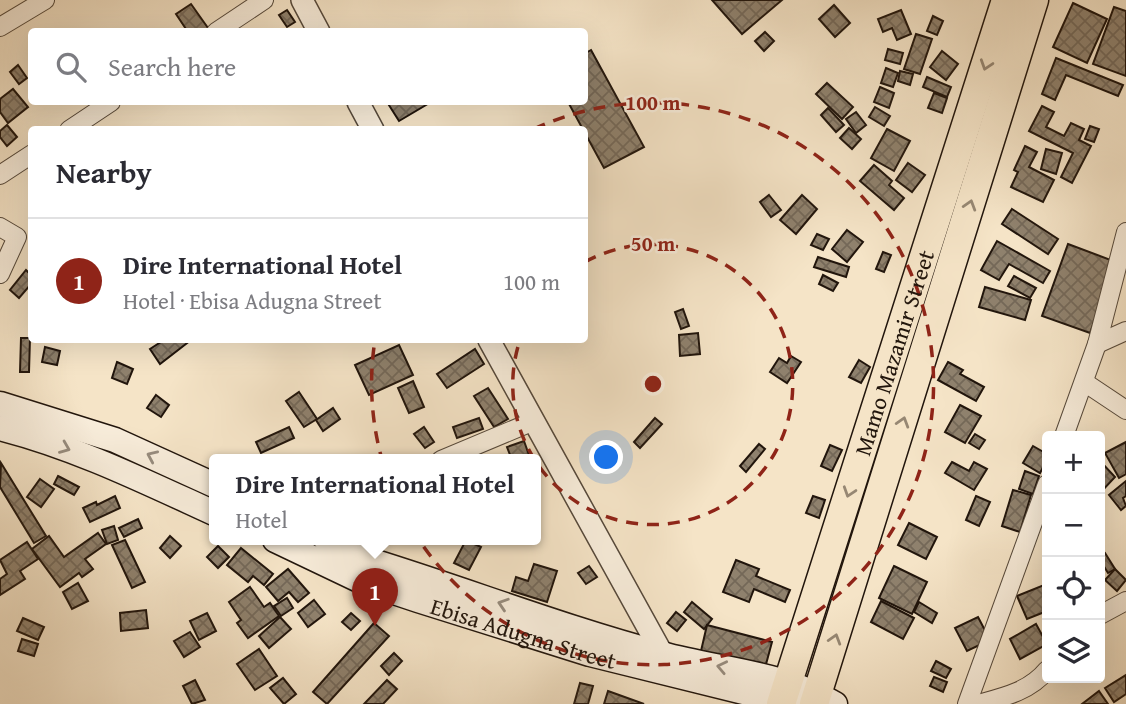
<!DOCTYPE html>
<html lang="en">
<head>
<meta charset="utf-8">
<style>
  body { margin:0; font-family:"Gentium Book Plus",serif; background:#f7f7f7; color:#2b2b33 }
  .controls { position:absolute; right:21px; bottom:21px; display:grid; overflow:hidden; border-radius:7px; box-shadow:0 7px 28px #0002 }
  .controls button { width:63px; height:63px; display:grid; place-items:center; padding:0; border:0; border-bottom:2px solid #e1e1e2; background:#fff; color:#2b2b33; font:35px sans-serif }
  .you { position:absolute; left:607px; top:458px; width:24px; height:24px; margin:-18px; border:5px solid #fff; border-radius:50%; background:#1a73e8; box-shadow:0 0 0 10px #1a73e833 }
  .badge { display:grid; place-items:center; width:46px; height:46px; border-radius:50%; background:#8f2418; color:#fff; font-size:23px; font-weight:700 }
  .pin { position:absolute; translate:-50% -58px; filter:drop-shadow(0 2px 4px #0008) }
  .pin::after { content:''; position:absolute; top:37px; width:24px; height:21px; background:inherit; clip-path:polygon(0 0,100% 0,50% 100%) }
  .popup { position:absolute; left:209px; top:454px; width:332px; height:91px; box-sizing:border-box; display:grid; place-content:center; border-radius:7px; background:#fff; filter:drop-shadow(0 2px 5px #0005); font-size:23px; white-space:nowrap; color:#7c7c81 }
  .popup b { font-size:26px; color:#2b2b33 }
  .popup::after { content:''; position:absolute; left:50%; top:100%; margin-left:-14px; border:14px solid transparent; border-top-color:#fff }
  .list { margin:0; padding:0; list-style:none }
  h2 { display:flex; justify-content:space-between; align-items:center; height:91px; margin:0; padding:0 28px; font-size:30px }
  h2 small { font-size:23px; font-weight:400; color:#7c7c81 }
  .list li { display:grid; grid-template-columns:46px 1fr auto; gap:21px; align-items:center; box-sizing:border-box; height:126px; padding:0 28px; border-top:2px solid #e1e1e2 }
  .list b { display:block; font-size:26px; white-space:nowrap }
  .list p { margin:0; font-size:23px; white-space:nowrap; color:#7c7c81 }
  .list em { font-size:23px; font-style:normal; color:#7c7c81 }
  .icon { flex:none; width:38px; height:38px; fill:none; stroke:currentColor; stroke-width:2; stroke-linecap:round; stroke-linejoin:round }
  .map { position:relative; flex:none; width:1126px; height:704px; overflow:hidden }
  .search { position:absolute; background:#fff; box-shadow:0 7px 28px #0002; left:28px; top:28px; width:560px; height:77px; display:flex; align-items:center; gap:18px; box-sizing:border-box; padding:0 24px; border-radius:7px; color:#7c7c81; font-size:26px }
  .panel { position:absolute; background:#fff; box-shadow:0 7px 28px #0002; left:28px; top:126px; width:560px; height:217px; border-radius:7px }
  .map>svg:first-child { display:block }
  .building { fill:url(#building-cross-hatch); stroke:#21150c; stroke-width:2 }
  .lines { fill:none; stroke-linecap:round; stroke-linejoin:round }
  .minor-casing { stroke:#56493b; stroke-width:20 }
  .tertiary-casing { stroke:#56493b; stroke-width:24 }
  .secondary-casing { stroke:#21150c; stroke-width:27 }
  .primary-casing { stroke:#21150c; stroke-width:31 }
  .minor { stroke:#f8eddb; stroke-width:18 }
  .tertiary { stroke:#f8eddb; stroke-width:21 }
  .secondary { stroke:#f8eddb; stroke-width:24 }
  .primary { stroke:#f5e4c7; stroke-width:28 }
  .oneway { stroke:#968773 }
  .oneway2 { stroke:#978c7e }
  .ring { fill:none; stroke:#8f2418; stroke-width:3.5; stroke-dasharray:12 9 }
  .labels { text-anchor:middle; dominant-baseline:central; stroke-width:5; stroke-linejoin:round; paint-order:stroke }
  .street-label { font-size:23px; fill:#21150c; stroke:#f8eddb }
  .centre { fill:#8f2418; stroke:#f8eddb; stroke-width:3.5 }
  .ring-label { font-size:21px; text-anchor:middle; font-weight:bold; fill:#8f2418; stroke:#f8eddb; stroke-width:5; stroke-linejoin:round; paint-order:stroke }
</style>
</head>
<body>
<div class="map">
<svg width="1126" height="704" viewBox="0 0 1126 704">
  <defs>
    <pattern id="building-cross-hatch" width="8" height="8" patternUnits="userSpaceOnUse" patternTransform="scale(1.75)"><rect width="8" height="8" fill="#8f816d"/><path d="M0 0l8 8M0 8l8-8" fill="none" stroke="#746858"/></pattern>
  </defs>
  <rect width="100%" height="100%" fill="#f5e4c7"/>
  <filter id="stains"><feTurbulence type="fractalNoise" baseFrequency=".00286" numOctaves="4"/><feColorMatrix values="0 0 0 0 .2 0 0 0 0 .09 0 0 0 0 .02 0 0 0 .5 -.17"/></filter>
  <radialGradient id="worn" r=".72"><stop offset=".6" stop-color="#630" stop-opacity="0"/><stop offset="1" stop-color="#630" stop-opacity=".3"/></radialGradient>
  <!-- building -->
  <g class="building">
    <path d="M 712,0 L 782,0 L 742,34 Z"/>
    <path d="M 1073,3 L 1107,19 L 1087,63 L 1053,47 Z"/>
    <path d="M 191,4 L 208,28 L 203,32 L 188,32 L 176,14 Z"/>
    <path d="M 834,5 L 850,23 L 835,37 L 819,19 Z"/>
    <path d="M 1114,7 L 1126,11 L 1126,76 L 1093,64 Z"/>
    <path d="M 287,10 L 295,22 L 287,27 L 279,15 Z"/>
    <path d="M 901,10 L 911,34 L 897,40 L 892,28 L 883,32 L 878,19 Z"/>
    <path d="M 933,16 L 943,21 L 937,35 L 927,31 Z"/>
    <path d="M 765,32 L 774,41 L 764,51 L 755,41 Z"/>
    <path d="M 916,34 L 932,39 L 920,74 L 904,69 Z"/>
    <path d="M 888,49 L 903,53 L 900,64 L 885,60 Z"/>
    <path d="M 591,50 L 644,147 L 604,168 L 568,102 L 584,102 L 584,54 Z"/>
    <path d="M 942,51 L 958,64 L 946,80 L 930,67 Z"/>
    <path d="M 1056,58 L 1123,85 L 1118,96 L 1066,75 L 1055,100 L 1042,94 Z"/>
    <path d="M 18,65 L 27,78 L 19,84 L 10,72 Z"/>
    <path d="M 886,68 L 898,73 L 893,87 L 881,83 Z"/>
    <path d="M 900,71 L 913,74 L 910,85 L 898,81 Z"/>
    <path d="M 927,77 L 951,87 L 947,97 L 923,87 Z"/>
    <path d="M 827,83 L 853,107 L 842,119 L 816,94 Z"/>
    <path d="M 880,87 L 894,93 L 889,108 L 874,102 Z"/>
    <path d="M 13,89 L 28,107 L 8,123 L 0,112 L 0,99 Z"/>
    <path d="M 934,93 L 947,98 L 942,113 L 928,108 Z"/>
    <path d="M 387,102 L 431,102 L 399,121 Z"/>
    <path d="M 1042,106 L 1054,112 L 1046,127 L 1064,136 L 1071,123 L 1084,129 L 1079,140 L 1091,146 L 1072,183 L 1061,177 L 1073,153 L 1029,131 Z"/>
    <path d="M 875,107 L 890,116 L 884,126 L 869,117 Z"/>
    <path d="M 828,108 L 844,125 L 836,132 L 821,115 Z"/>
    <path d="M 856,112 L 866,125 L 856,133 L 846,119 Z"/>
    <path d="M 7,125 L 17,137 L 7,146 L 0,137 L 0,131 Z"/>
    <path d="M 1090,126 L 1099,129 L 1094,142 L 1085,139 Z"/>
    <path d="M 849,128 L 861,139 L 852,149 L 840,138 Z"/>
    <path d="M 887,129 L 910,141 L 894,171 L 871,158 Z"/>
    <path d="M 1025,146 L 1037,152 L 1029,167 L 1054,180 L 1043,202 L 1011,187 L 1018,172 L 1014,170 Z"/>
    <path d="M 1046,149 L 1062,153 L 1056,174 L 1041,169 Z"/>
    <path d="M 908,163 L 925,175 L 912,192 L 896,180 Z"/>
    <path d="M 874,165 L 892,181 L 889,185 L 904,198 L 894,210 L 860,181 Z"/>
    <path d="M 769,195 L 781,210 L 771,217 L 760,202 Z"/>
    <path d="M 802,195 L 817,209 L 796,234 L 780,220 Z"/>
    <path d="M 1012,209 L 1058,239 L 1048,254 L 1002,224 Z"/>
    <path d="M 847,230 L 863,242 L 847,262 L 832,249 Z"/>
    <path d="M 817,234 L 829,239 L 823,250 L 811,245 Z"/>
    <path d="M 997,241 L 1050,271 L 1043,283 L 1009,264 L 999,280 L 981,270 Z"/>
    <path d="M 1068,244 L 1116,262 L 1090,333 L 1042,316 Z"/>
    <path d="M 883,252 L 891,255 L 884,272 L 876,269 Z"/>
    <path d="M 818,257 L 849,267 L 846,277 L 814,267 Z"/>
    <path d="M 26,270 L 32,276 L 32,283 L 19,298 L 10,290 Z"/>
    <path d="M 823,275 L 838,283 L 833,291 L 819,284 Z"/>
    <path d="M 1014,276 L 1036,288 L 1030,298 L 1008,286 Z"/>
    <path d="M 985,287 L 1031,300 L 1025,320 L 979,307 Z"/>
    <path d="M 683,309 L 689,326 L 681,329 L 675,312 Z"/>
    <path d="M 698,333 L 700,354 L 680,356 L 679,335 Z"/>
    <path d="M 21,338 L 30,338 L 29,372 L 20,372 Z"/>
    <path d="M 164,340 L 191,340 L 160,364 L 150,349 Z"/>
    <path d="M 399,345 L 413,375 L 369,395 L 355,365 Z"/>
    <path d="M 45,347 L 60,351 L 57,365 L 42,362 Z"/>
    <path d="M 475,349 L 484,364 L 447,388 L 437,374 Z"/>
    <path d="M 791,356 L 801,362 L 787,383 L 770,372 L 779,358 L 787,363 Z"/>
    <path d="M 859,360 L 870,367 L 861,383 L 849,377 Z"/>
    <path d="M 117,362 L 133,369 L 127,384 L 112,378 Z"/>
    <path d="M 948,362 L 963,370 L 960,374 L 984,387 L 976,401 L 938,380 Z"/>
    <path d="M 413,381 L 424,407 L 409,413 L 398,388 Z"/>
    <path d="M 488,388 L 508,419 L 494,427 L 474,396 Z"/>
    <path d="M 299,392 L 317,419 L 304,427 L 286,401 Z"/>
    <path d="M 156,395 L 169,405 L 161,417 L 147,408 Z"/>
    <path d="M 960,405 L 981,416 L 965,443 L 945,432 Z"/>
    <path d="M 333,408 L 340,419 L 323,431 L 316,420 Z"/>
    <path d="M 479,418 L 483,429 L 457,438 L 453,427 Z"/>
    <path d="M 655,418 L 662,424 L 640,448 L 634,442 Z"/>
    <path d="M 289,427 L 294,438 L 261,453 L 256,442 Z"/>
    <path d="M 424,427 L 434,442 L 425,448 L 414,434 Z"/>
    <path d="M 975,434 L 985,440 L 979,449 L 969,443 Z"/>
    <path d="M 524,441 L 530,458 L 512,460 L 507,447 Z"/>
    <path d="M 1126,442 L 1126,474 L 1119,478 L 1105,453 Z"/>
    <path d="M 759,444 L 765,449 L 746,472 L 740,466 Z"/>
    <path d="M 830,445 L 842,450 L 832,471 L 821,466 Z"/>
    <path d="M 1033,446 L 1047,454 L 1047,460 L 1040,473 L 1023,463 Z"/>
    <path d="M 1100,461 L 1115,477 L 1100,493 Z"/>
    <path d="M 952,462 L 969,471 L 974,462 L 987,469 L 974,490 L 945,473 Z"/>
    <path d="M 1,463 L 46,536 L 34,543 L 0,487 Z"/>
    <path d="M 1025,471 L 1039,476 L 1033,494 L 1019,489 Z"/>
    <path d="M 58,476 L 79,487 L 74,495 L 54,484 Z"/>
    <path d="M 40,479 L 54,489 L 41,507 L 27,497 Z"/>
    <path d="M 1126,481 L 1126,496 L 1123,498 L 1126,506 L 1121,510 L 1109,495 Z"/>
    <path d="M 1013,490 L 1031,495 L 1020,532 L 1002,526 Z"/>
    <path d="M 115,496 L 120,508 L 90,522 L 83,508 L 96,502 L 97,505 Z"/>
    <path d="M 813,496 L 825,500 L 819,518 L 806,513 Z"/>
    <path d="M 976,496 L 990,502 L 979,526 L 966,520 Z"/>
    <path d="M 138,519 L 142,528 L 124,537 L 119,528 Z"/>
    <path d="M 909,523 L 937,537 L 926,559 L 898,545 Z"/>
    <path d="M 114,526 L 118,540 L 107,544 L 102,530 Z"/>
    <path d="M 98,533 L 106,544 L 85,559 L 93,569 L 82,577 L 79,573 L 60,587 L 32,549 L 49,536 L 64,557 Z"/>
    <path d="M 170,536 L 181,546 L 170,558 L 160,548 Z"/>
    <path d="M 125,540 L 145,582 L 132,588 L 112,545 Z"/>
    <path d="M 466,540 L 481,547 L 469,570 L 454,563 Z"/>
    <path d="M 27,542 L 38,559 L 20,571 L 25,579 L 0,595 L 0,579 L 7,574 L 0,560 Z"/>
    <path d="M 218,546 L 229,557 L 218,568 L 207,557 Z"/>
    <path d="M 241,548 L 273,574 L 264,585 L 253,576 L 248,582 L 227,565 Z"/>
    <path d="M 1105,553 L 1115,569 L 1108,573 L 1100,560 L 1100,556 Z"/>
    <path d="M 736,560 L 759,569 L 756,576 L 790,590 L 785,602 L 754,589 L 749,602 L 723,592 Z"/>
    <path d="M 534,564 L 557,571 L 547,602 L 512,591 L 516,577 L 528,581 Z"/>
    <path d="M 589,566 L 597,577 L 586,584 L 578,573 Z"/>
    <path d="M 894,566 L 927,582 L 912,614 L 879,598 Z"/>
    <path d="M 288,569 L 309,593 L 298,602 L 289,592 L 278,601 L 266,587 Z"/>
    <path d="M 1115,569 L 1126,580 L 1117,591 L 1105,580 Z"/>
    <path d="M 78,583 L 88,601 L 72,609 L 63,592 Z"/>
    <path d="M 1044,585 L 1047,594 L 1047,611 L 1027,619 L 1017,596 Z"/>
    <path d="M 250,587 L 264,607 L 270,603 L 279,616 L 248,638 L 237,623 L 241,620 L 229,602 Z"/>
    <path d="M 287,598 L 293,608 L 281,616 L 274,606 Z"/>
    <path d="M 314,600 L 325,614 L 308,627 L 298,613 Z"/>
    <path d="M 881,601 L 914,618 L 903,639 L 871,622 Z"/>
    <path d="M 692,602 L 712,619 L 704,629 L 684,612 Z"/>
    <path d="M 919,602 L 937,613 L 932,623 L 914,612 Z"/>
    <path d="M 146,610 L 148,628 L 121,631 L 120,613 Z"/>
    <path d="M 676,612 L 686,620 L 677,631 L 667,623 Z"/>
    <path d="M 207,613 L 216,631 L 199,640 L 190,621 Z"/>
    <path d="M 351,613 L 360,621 L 351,630 L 342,622 Z"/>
    <path d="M 280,617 L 291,629 L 269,648 L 259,636 Z"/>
    <path d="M 978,617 L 990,640 L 967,651 L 955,628 Z"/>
    <path d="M 23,618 L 44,627 L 38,640 L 17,631 Z"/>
    <path d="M 374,623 L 389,636 L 327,704 L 313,692 Z"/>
    <path d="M 1036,624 L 1047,644 L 1020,659 L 1010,639 Z"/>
    <path d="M 707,625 L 772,642 L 765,668 L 701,651 Z"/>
    <path d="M 190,632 L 200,647 L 184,657 L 174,641 Z"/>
    <path d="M 22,639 L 38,644 L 34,656 L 18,651 Z"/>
    <path d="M 259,649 L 277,676 L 255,690 L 237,664 Z"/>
    <path d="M 394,653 L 402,661 L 389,675 L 381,666 Z"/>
    <path d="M 936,661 L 951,669 L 946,678 L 931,671 Z"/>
    <path d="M 1126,675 L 1126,694 L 1114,702 L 1105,688 Z"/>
    <path d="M 934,677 L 947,682 L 943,692 L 930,686 Z"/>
    <path d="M 283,678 L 296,694 L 284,704 L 270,688 Z"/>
    <path d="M 195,680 L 205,700 L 192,704 L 183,686 Z"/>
    <path d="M 387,680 L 397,689 L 383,704 L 364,704 Z"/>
    <path d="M 580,683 L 593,686 L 588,704 L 574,704 Z"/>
    <path d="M 608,691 L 644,704 L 604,704 Z"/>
    <path d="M 1099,691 L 1108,704 L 1082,704 Z"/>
  </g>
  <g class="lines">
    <defs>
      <g id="minor">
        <path d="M 0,27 L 45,0"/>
        <path d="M 216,32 L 264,0"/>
        <path d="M 69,130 L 111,102"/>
        <path d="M 0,175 L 32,154"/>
        <path d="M 0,227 L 17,237 L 0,274"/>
        <path d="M 1097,344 L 1126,331"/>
        <path d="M 1084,382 L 1126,410"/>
        <path d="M 1064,436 L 1097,344 L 1126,232"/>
        <path d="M 441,460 L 534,421"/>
        <path d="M 372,561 L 373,540"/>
        <path d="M 1100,615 L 1126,601"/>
        <path d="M 967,704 L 1047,484"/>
        <path d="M 978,704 C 1004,697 1030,691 1047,670"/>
      </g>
      <g id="tertiary">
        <path d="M 302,0 L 319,32"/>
        <path d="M 358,102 L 373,130"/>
        <path d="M 489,340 L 663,655"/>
      </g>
      <g id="secondary">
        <path d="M 0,404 L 115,440 L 214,485"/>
        <path d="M 0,428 C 75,447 144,481 214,513"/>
        <path id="s1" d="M 275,540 L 361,581 L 418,600 L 590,654 L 792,704"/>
        <path d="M 326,540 L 372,561 C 469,591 564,628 662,654 C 720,670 782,672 835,704"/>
      </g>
      <g id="primary">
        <path id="s2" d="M 781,704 L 1006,0"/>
        <path d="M 814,704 L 1034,0"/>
      </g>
    </defs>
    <!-- minor casing -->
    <use href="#minor" class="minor-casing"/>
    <!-- tertiary casing -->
    <use href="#tertiary" class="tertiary-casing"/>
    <!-- secondary casing -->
    <use href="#secondary" class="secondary-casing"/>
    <!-- primary casing -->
    <use href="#primary" class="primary-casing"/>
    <!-- minor -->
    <use href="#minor" class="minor"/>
    <!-- tertiary -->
    <use href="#tertiary" class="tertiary"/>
    <!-- secondary -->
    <use href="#secondary" class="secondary"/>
    <!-- primary -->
    <use href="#primary" class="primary"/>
  </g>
  <!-- one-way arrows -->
  <defs><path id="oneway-chevron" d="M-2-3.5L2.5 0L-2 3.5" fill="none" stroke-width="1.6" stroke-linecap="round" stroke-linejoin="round" transform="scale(1.75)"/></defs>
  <g class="oneway">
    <use href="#oneway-chevron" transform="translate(986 65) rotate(108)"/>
    <use href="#oneway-chevron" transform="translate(970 205) rotate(-73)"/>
    <use href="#oneway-chevron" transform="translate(903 422) rotate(-73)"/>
    <use href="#oneway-chevron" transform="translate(849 492) rotate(108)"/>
    <use href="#oneway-chevron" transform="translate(835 639) rotate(-73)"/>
  </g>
  <g class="oneway2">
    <use href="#oneway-chevron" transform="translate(65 448) rotate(22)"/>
    <use href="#oneway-chevron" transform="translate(152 456) rotate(-156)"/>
    <use href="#oneway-chevron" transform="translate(503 604) rotate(-162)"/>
    <use href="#oneway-chevron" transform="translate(722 667) rotate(-168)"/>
  </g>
  <!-- distance rings -->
  <g class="ring">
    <path d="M585 262A140 140 0 1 1 520 340"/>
    <path d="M534 129A281 281 0 1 1 375 340"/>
  </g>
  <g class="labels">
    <!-- street labels -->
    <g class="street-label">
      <text stroke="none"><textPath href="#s2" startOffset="369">Mamo Mazamir Street</textPath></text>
      <text stroke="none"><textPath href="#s1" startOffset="266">Ebisa Adugna Street</textPath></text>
    </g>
  </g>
  <circle cx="653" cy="384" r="10" class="centre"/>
  <g class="ring-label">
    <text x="653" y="110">100 m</text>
    <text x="653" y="251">50 m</text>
  </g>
  <rect width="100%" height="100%" filter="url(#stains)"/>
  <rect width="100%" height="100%" fill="url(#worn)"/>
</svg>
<div class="controls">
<button>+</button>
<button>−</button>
<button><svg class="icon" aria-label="locate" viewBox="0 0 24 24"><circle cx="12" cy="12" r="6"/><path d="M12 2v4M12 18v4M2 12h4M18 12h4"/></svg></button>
<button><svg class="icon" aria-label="layers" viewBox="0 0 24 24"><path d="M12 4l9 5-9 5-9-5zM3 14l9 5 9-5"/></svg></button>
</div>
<div class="you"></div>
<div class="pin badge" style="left:375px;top:626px">1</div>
<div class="popup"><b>Dire International Hotel</b>Hotel</div>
<div class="search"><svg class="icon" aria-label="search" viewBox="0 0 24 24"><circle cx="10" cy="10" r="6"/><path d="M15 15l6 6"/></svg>Search here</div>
<section class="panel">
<h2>Nearby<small></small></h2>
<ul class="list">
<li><span class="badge">1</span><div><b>Dire International Hotel</b><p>Hotel · Ebisa Adugna Street</p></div><em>100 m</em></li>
</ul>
</section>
</div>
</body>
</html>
